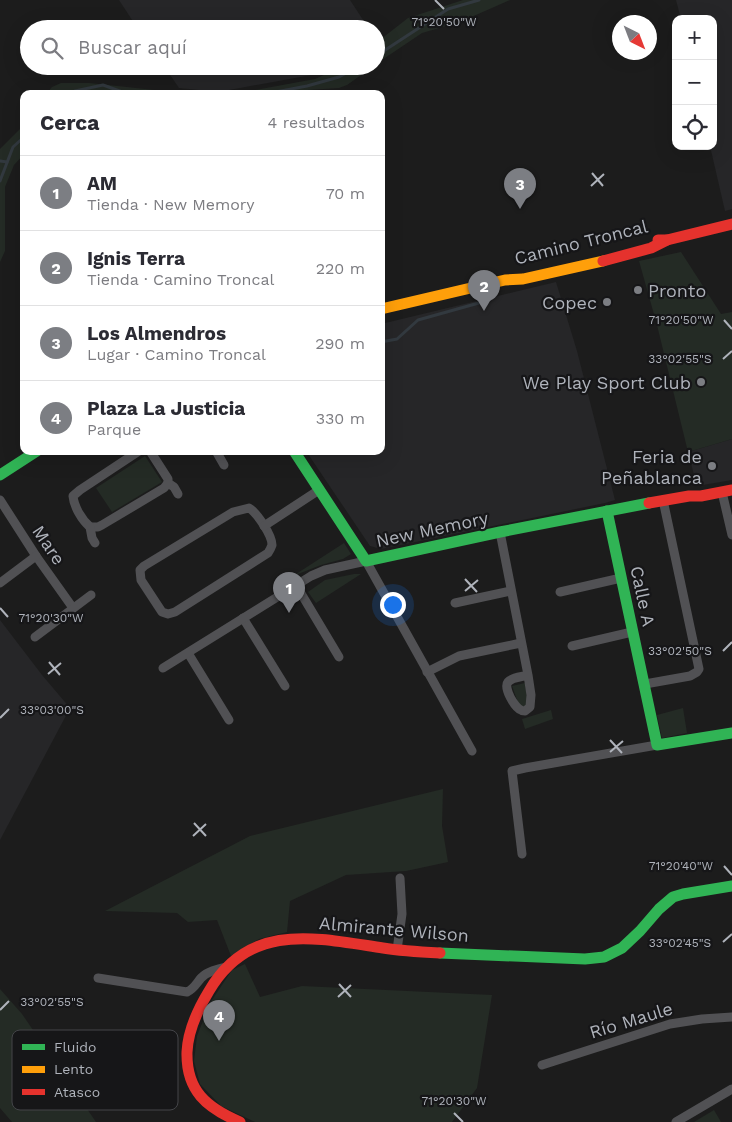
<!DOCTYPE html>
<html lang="es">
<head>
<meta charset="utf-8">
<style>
  body { margin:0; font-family:"Work Sans",sans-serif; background:#f2f2f3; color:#2b2b33 }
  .controls { position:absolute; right:15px; top:15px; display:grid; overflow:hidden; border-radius:10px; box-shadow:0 5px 20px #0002 }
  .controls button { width:45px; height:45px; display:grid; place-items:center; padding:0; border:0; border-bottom:1px solid #e1e1e2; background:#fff; color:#2b2b33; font:25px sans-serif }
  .compass { position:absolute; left:612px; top:15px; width:45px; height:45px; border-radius:50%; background:#fff; box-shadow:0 5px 20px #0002; rotate:138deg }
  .you { position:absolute; left:392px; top:604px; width:18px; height:18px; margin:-12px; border:4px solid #fff; border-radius:50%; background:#1a73e8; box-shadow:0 0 0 8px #1a73e833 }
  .badge { display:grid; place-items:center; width:32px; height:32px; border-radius:50%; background:#7c7e83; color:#fff; font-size:16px; font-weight:700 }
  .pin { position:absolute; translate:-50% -41px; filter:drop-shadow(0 1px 2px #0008) }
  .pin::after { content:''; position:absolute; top:26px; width:18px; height:15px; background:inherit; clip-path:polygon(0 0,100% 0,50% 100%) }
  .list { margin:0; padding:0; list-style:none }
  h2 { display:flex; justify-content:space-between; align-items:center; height:65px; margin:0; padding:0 20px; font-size:21px }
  h2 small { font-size:16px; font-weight:400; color:#7c7c81 }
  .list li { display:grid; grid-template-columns:32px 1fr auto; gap:15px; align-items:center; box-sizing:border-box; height:75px; padding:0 20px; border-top:1px solid #e1e1e2 }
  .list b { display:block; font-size:19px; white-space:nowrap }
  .list p { margin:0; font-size:16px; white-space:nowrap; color:#7c7c81 }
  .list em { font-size:16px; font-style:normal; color:#7c7c81 }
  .icon { flex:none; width:28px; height:28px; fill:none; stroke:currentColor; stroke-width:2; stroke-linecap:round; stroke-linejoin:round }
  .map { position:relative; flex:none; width:732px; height:1122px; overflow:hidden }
  .search { position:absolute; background:#fff; box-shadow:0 5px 20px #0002; left:20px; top:20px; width:365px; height:55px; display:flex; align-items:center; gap:12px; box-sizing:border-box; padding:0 18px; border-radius:28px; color:#7c7c81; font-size:19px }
  .panel { position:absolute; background:#fff; box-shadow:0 5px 20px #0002; left:20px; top:90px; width:365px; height:365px; border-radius:10px }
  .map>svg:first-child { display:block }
  .built { fill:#262628 }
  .green { fill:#242b25 }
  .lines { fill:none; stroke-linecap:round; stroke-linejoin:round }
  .stream { stroke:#32393f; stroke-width:3 }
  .street { stroke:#515154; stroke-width:9 }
  .fast { stroke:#30b455; stroke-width:11 }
  .slow { stroke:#ff9f0a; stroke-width:11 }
  .jam { stroke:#e5322d; stroke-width:11 }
  .ticks { fill:none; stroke:#afb3bb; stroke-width:2 }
  .poi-dot { fill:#7c7e83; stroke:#161618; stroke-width:2 }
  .labels { text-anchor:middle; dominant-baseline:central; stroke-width:4.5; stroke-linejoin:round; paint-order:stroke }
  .street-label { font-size:18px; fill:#afb3bb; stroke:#161618 }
  .poi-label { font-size:18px; fill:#afb3bb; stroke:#161618; text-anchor:end }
  .key { fill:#161618; stroke:#444549; stroke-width:1 }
  .key-label { font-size:14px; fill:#afb3bb }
  .ticks-label { font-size:12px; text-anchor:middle; fill:#afb3bb; stroke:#161618; stroke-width:4.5; stroke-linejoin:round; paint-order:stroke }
</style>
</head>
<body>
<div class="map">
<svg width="732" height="1122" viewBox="0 0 732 1122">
  <rect width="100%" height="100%" fill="#1c1c1c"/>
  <!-- built -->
  <g class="built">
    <path d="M 119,0 L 350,0 L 369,29 L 138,29 Z"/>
    <path d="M 676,0 L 732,0 L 732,209 L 725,211 L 710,146 L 713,146 L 713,19 L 681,19 Z"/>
    <path d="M 164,66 L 333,66 L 322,73 L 218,92 L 179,88 Z"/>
    <path d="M 556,282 L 577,351 L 615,500 L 605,503 L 381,549 L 370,546 L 306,451 L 381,451 L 381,324 Z"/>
    <path d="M 732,439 L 732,480 L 697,486 L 688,452 Z"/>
    <path d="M 0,620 L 42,675 L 70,708 L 0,840 Z"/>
  </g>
  <!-- green -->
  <g class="green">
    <path d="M 463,0 L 510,0 L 460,22 L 422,33 L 376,64 L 376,43 L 408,18 Z"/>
    <path d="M 344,66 L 374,66 L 347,85 L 339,88 L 308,90 L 290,94 L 46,94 L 52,87 L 61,83 L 89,83 L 164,91 L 233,94 L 315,79 Z"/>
    <path d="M 24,125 L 24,154 L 14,165 L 5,187 L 5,251 L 0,262 L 0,149 Z"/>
    <path d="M 681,252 L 721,314 L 732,312 L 732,439 L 688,452 L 657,325 L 639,261 Z"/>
    <path d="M 145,456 L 162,482 L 112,512 L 96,488 Z"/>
    <path d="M 344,543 L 351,554 L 343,559 L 321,565 L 293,576 Z"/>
    <path d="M 354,574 L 361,574 L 316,603 L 308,592 L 325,580 Z"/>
    <path d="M 525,683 L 528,705 L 524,707 L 519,705 L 512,686 Z"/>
    <path d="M 683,708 L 687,733 L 662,738 L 657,715 Z"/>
    <path d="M 551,710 L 553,719 L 525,729 L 522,719 Z"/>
    <path d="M 443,789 L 442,826 L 448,862 L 406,871 L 346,875 L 290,901 L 287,932 L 259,939 L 231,956 L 217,920 L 188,922 L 177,913 L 105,911 L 250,836 Z"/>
    <path d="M 245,964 L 260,997 L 302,986 L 492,995 L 477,1088 L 452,1122 L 255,1122 L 221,1106 L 200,1084 L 194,1061 L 197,1036 L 210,1003 L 232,970 Z"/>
    <path d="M 0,989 L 22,1014 L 96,1122 L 12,1122 L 0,1108 Z"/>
    <path d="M 714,1110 L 721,1122 L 694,1122 Z"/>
  </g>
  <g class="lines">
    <!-- stream -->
    <g class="stream">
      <path d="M 376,56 L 448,9 L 479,0"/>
      <path d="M 73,94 L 75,91 L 103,85 L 128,94"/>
      <path d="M 265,94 L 307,86 L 339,77 L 359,66"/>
      <path d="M 0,161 L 7,162"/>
      <path d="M 0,181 L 13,147 L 24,137"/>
      <path d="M 381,342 L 397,339 L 418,320 L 486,301"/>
    </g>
    <!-- street -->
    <g class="street">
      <path d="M 150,451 L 168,479 L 168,483 L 174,487 L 178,494"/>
      <path d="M 216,451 L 224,465"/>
      <path d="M 722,492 L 732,535"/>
      <path d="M 0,500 L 36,556 L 73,608"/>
      <path d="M 249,508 C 257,513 272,535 272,545 C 271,548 270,550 268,553 L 175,612 L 168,614 L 162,612 L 141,580 L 140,570 L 144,566 L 233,512 Z"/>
      <path d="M 264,526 L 319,490"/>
      <path d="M 90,527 L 98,527 L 102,525 L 164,488 L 168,483"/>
      <path d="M 500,532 L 528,675 L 531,695 L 530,707 L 525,711 C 524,711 522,711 521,710 C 515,708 503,688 508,682 C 512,677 522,677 528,675"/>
      <path d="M 95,543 L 92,538 L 90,527 C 82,520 74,507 73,496 L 80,490 L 139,451"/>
      <path d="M 0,583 L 36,556"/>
      <path d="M 296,585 L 339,657"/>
      <path d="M 560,592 L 621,578"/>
      <path d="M 455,603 L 511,591"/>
      <path d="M 243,618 L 285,686"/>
      <path d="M 35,637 L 91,595"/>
      <path d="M 572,646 L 632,632"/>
      <path d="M 188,653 L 229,720"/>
      <path d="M 163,668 L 311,576 L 325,570 L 366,561 L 472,751"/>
      <path d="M 427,672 L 459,656 L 521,643"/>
      <path d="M 645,684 L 690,676 L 697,672 L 699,669 L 663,500"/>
      <path d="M 522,854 L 512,771 L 525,768 L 657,745"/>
      <path d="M 397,950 L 402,914 L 400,878"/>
      <path d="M 98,978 L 187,992 C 194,989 196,984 201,978 C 208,971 218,969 227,967"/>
      <path d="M 542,1065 L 670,1024 L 702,1019 L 732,1017"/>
      <path d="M 676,1122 L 732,1089"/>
    </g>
    <!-- fast -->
    <g class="fast">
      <path d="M 294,451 L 366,561 L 500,532 L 649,503"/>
      <path d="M 0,475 L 37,451"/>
      <path d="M 607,511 L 657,745 L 732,733"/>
      <path d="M 440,953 L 585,959 L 604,957 L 622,948 L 640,931 L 659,909 L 673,897 L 683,894 L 732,886"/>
    </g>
    <!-- slow -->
    <path class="slow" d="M 381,309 L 505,280 L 523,279 L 603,261"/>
    <!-- jam -->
    <g class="jam">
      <path d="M 658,240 L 667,240 L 732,224"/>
      <path d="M 603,261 L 651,248 L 667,240"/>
      <path d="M 649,503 L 689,496 L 701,496 L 732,490"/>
      <path d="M 240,1122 C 207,1108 186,1091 187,1052 C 188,1030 198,1009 209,991 C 250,921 316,938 383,948 C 402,951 421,952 440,953"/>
    </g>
  </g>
  <!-- ticks -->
  <path class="ticks" d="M 435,0 L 444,9M 592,173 L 603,186M 591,186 L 604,174M 724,320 L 732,329M 723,359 L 732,351M 465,579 L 477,592M 465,591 L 478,580M 0,608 L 8,617M 723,651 L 732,642M 49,662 L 60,675M 48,674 L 61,663M 0,718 L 9,709M 610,740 L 622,753M 610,752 L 623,741M 194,823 L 206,836M 193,836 L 206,824M 724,866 L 732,875M 723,942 L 732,934M 339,984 L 351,997M 338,997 L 351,985M 0,1010 L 9,1001M 454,1113 L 463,1122"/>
  <!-- markers -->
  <g class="poi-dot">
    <circle cx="638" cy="290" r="5"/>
    <circle cx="607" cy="302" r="5"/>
    <circle cx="701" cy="382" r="5"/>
    <circle cx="712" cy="466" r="5"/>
  </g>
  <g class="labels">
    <!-- street labels -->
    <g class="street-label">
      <text transform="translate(581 242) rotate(-14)">Camino Troncal</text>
      <text transform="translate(432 529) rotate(-12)">New Memory</text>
      <text transform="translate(49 545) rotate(56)">Mare</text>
      <text transform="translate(643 596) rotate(78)">Calle A</text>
      <text transform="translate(394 929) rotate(5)">Almirante Wilson</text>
      <text transform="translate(631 1020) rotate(-17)">Río Maule</text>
    </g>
    <!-- poi labels -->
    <g class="poi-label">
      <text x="648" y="290" text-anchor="start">Pronto</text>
      <text x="597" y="302">Copec</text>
      <text x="691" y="382">We Play Sport Club</text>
      <text x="702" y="456">Feria de<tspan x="702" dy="21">Peñablanca</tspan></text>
    </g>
  </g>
  <!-- legend -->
  <rect x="12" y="1030" width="166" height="80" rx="8" class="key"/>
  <rect x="22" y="1044" width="23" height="6" fill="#30b455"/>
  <rect x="22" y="1066" width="23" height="7" fill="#ff9f0a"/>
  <rect x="22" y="1089" width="23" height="6" fill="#e5322d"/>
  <g class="key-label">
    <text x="54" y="1052">Fluido</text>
    <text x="54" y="1074">Lento</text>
    <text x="54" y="1097">Atasco</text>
  </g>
  <g class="ticks-label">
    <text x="444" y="26">71°20'50"W</text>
    <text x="681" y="324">71°20'50"W</text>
    <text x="680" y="363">33°02'55"S</text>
    <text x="51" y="622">71°20'30"W</text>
    <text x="680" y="655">33°02'50"S</text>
    <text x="52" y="714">33°03'00"S</text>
    <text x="681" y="870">71°20'40"W</text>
    <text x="680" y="947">33°02'45"S</text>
    <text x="52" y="1006">33°02'55"S</text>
    <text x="454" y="1105">71°20'30"W</text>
  </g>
</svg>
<div class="controls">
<button>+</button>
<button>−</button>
<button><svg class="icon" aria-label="locate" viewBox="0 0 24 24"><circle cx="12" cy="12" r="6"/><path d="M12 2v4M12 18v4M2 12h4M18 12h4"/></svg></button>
</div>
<svg class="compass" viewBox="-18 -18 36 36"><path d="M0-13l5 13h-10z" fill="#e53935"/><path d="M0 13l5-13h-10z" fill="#7c7c81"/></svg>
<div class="you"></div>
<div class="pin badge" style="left:289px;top:613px">1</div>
<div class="pin badge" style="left:484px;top:311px">2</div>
<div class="pin badge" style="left:520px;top:209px">3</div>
<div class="pin badge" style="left:219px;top:1041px">4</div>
<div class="search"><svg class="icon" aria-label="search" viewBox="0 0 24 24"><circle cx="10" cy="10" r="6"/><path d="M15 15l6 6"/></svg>Buscar aquí</div>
<section class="panel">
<h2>Cerca<small>4 resultados</small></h2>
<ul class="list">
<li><span class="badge">1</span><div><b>AM</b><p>Tienda · New Memory</p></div><em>70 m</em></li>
<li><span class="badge">2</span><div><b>Ignis Terra</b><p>Tienda · Camino Troncal</p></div><em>220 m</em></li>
<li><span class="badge">3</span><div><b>Los Almendros</b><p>Lugar · Camino Troncal</p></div><em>290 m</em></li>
<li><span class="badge">4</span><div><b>Plaza La Justicia</b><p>Parque</p></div><em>330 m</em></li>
</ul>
</section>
</div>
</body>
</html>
